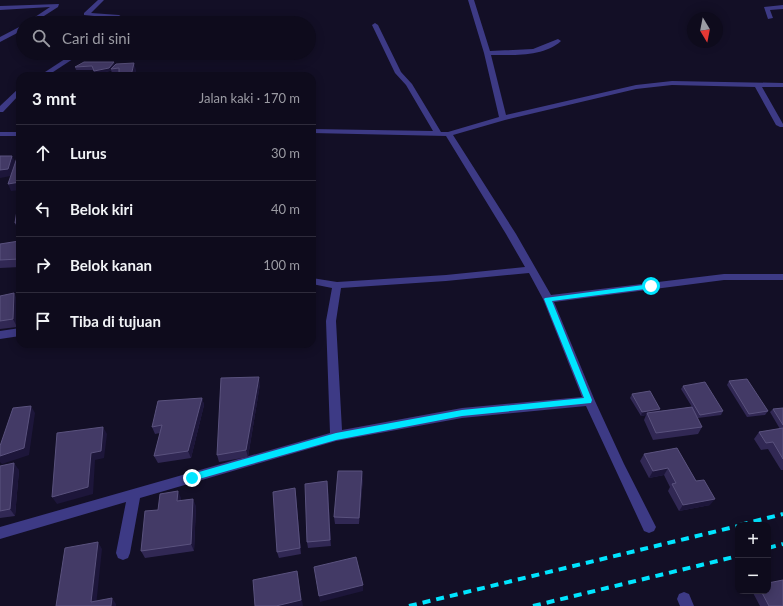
<!DOCTYPE html>
<html lang="id">
<head>
<meta charset="utf-8">
<style>
  body { margin:0; font-family:Lato,sans-serif; background:#1c1929; color:#f1f3f6 }
  .controls { position:absolute; right:12px; bottom:12px; display:grid; overflow:hidden; border-radius:8px; box-shadow:0 2px 10px #0003 }
  .controls button { width:36px; height:36px; display:grid; place-items:center; padding:0; border:0; border-bottom:1px solid #2e2b3b; background:#0e0b1c; color:#f1f3f6; font:20px sans-serif }
  .compass { position:absolute; left:687px; top:12px; width:36px; height:36px; border-radius:50%; background:#0e0b1c; box-shadow:0 2px 10px #0003; rotate:170deg }
  .stop { position:absolute; width:12px; height:12px; margin:-9px; border:3px solid #00e5ff; border-radius:50%; background:#fff }
  .stop.end { background:#00e5ff; border-color:#fff; box-shadow:0 1px 4px #0008 }
  .list { margin:0; padding:0; list-style:none }
  h2 { display:flex; justify-content:space-between; align-items:center; height:52px; margin:0; padding:0 16px; font-size:17px }
  h2 small { font-size:13px; font-weight:400; color:#9b9ba3 }
  .list li { display:grid; grid-template-columns:26px 1fr auto; gap:12px; align-items:center; box-sizing:border-box; height:56px; padding:0 16px; border-top:1px solid #2e2b3b }
  .list b { display:block; font-size:15px; white-space:nowrap }
  .list em { font-size:13px; font-style:normal; color:#9b9ba3 }
  .icon { flex:none; width:22px; height:22px; fill:none; stroke:currentColor; stroke-width:2; stroke-linecap:round; stroke-linejoin:round }
  .map { position:relative; flex:none; width:783px; height:606px; overflow:hidden }
  .search { position:absolute; background:#0e0b1c; box-shadow:0 2px 10px #0003; left:16px; top:16px; width:300px; height:44px; display:flex; align-items:center; gap:10px; box-sizing:border-box; padding:0 14px; border-radius:22px; color:#9b9ba3; font-size:15px }
  .panel { position:absolute; background:#0e0b1c; box-shadow:0 2px 10px #0003; left:16px; top:72px; width:300px; height:276px; border-radius:12px }
  .map>svg:first-child { display:block }
  .lines { fill:none; stroke-linecap:round; stroke-linejoin:round }
  .minor { fill:#3d3a85; fill-rule:evenodd }
  .rail { stroke:#00e5ff; stroke-width:4; stroke-dasharray:8 6; stroke-linecap:butt }
  .wall { fill:#312854 }
  .shaded-wall { fill:#1d163a }
  .building { fill:#433a66; stroke:#5a527e }
  .route { fill:#00e5ff }
</style>
</head>
<body>
<div class="map">
<svg width="783" height="606" viewBox="0 0 783 606">
  <rect width="100%" height="100%" fill="#130f26"/>
  <g class="lines">
    <!-- minor -->
    <g class="minor">
      <path d="M 98,0 L 104,0 L 91,13 L 119,15 L 122,17 L 116,23 L 110,23 L 114,18 L 84,15 L 84,13 Z"/>
      <path d="M 468,0 L 474,0 L 490,51 L 533,49 L 558,39 L 561,41 C 544,57 512,55 491,55 L 506,115 L 636,85 L 672,81 L 783,83 L 783,87 L 762,87 L 783,124 L 783,127 L 780,127 L 776,125 L 755,87 L 672,85 L 636,89 L 505,120 L 453,135 L 516,234 L 551,295 L 724,274 L 783,274 L 783,280 L 724,280 L 554,302 L 595,401 L 624,464 L 656,527 L 654,531 L 649,533 L 644,531 L 586,406 L 462,418 L 336,441 L 140,498 L 130,553 L 128,558 L 123,560 L 118,558 L 116,553 L 126,502 L 0,539 L 0,527 L 330,433 L 326,321 L 332,288 L 312,284 L 312,278 L 337,282 L 446,275 L 525,267 L 506,234 L 446,136 L 312,133 L 312,129 L 433,131 L 406,85 L 395,73 L 372,25 L 375,23 L 378,25 L 401,72 L 412,84 L 441,132 L 448,132 L 499,117 L 484,53 ZM 529,273 L 543,299 L 582,397 L 462,408 L 342,430 L 336,321 L 341,288 L 446,281 Z"/>
      <path d="M 59,4 L 58,7 L 33,23 L 26,23 L 50,7 L 0,10 L 0,6 Z"/>
      <path d="M 783,5 L 783,9 L 770,10 L 773,18 L 768,19 L 764,7 Z"/>
      <path d="M 23,25 L 23,30 L 0,42 L 0,37 Z"/>
      <path d="M 74,53 L 82,53 L 47,76 L 39,76 Z"/>
      <path d="M 20,88 L 20,94 L 3,112 L 0,112 L 0,106 L 18,89 Z"/>
      <rect x="0" y="132" width="20" height="4"/>
      <path d="M 20,328 L 20,336 L 0,339 L 0,331 Z"/>
      <path d="M 684,592 L 689,594 L 694,606 L 680,606 L 677,599 L 679,594 Z"/>
    </g>
    <!-- rail -->
    <g class="rail">
      <path d="M 740,525 L 783,514"/>
      <path d="M 768,548 L 783,544"/>
      <path d="M 409,606 L 738,526"/>
      <path d="M 533,606 L 738,556"/>
    </g>
  </g>
  <!-- wall -->
  <g class="wall">
    <path d="M 115,65 L 136,70 L 134,76 L 119,76 L 119,75 L 113,76 L 111,70 L 110,71 L 95,74 L 93,70 L 76,70 L 75,67 Z"/>
    <path d="M 20,198 L 20,230 L 18,231 L 15,223 Z"/>
    <path d="M 20,242 L 20,267 L 0,268 L 0,244 Z"/>
    <path d="M 0,296 L 18,301 L 17,327 L 0,329 Z"/>
    <path d="M 729,381 L 768,411 L 765,415 L 747,417 L 727,385 Z"/>
    <path d="M 260,384 L 248,457 L 219,462 L 217,455 Z"/>
    <path d="M 683,386 L 723,411 L 721,415 L 698,418 L 692,409 L 702,427 L 698,434 L 653,440 L 644,420 L 646,415 L 641,416 L 630,398 L 632,394 L 660,409 L 659,411 L 692,407 L 681,389 Z"/>
    <path d="M 202,398 L 204,405 L 191,458 L 158,463 L 154,456 L 160,433 L 155,434 L 152,427 Z"/>
    <path d="M 783,408 L 783,470 L 781,470 L 768,449 L 761,450 L 754,439 L 759,432 L 780,429 L 770,412 L 773,409 Z"/>
    <path d="M 677,448 L 710,505 L 679,511 L 668,491 L 670,487 L 664,475 L 649,478 L 640,461 L 644,454 Z"/>
    <path d="M 0,466 L 19,470 L 15,516 L 0,518 Z"/>
    <path d="M 363,478 L 359,524 L 335,524 L 334,517 Z"/>
    <path d="M 295,488 L 296,495 L 301,554 L 279,558 L 277,552 Z"/>
    <path d="M 328,488 L 331,546 L 308,548 L 307,542 Z"/>
    <path d="M 181,498 L 181,501 L 196,506 L 194,551 L 145,558 L 141,551 Z"/>
    <path d="M 752,591 L 768,591 L 783,606 L 760,606 Z"/>
  </g>
  <!-- shaded-wall -->
  <g class="shaded-wall">
    <path d="M 114,62 L 115,65 L 110,71 L 95,74 L 94,71 Z"/>
    <path d="M 134,63 L 136,70 L 134,76 L 131,76 Z"/>
    <path d="M 12,156 L 16,163 L 11,176 L 0,178 L 0,170 Z"/>
    <path d="M 20,182 L 20,190 L 11,191 L 8,184 Z"/>
    <path d="M 19,241 L 20,242 L 20,262 L 19,259 Z"/>
    <path d="M 14,293 L 18,301 L 17,327 L 13,319 Z"/>
    <path d="M 259,377 L 260,384 L 248,457 L 246,450 Z"/>
    <path d="M 202,398 L 204,405 L 191,458 L 188,451 Z"/>
    <path d="M 31,406 L 35,413 L 29,455 L 2,464 L 0,462 L 0,456 Z"/>
    <path d="M 660,409 L 659,412 L 647,413 L 646,415 L 641,416 L 642,412 Z"/>
    <path d="M 103,427 L 107,434 L 104,458 L 95,460 L 93,494 L 57,504 L 52,497 L 91,453 Z"/>
    <path d="M 14,463 L 19,470 L 15,516 L 10,509 Z"/>
    <path d="M 668,468 L 664,475 L 649,478 L 653,471 Z"/>
    <path d="M 362,471 L 363,478 L 359,524 L 359,518 Z"/>
    <path d="M 327,481 L 328,488 L 331,546 L 330,540 Z"/>
    <path d="M 295,488 L 296,495 L 301,554 L 300,548 Z"/>
    <path d="M 178,491 L 181,498 L 180,508 L 177,501 Z"/>
    <path d="M 193,499 L 196,506 L 194,551 L 191,544 Z"/>
    <path d="M 715,499 L 710,505 L 679,511 L 683,505 Z"/>
    <path d="M 98,542 L 102,549 L 96,606 L 91,602 Z"/>
    <path d="M 297,571 L 303,606 L 276,606 Z"/>
    <path d="M 363,585 L 363,591 L 320,602 L 319,596 Z"/>
    <path d="M 112,598 L 116,604 L 116,606 L 111,606 Z"/>
  </g>
  <!-- building -->
  <g class="building">
    <path d="M 84,62 L 114,62 L 109,68 L 94,71 L 92,66 L 75,67 Z"/>
    <path d="M 134,63 L 131,76 L 119,76 L 119,68 L 111,69 L 116,64 Z"/>
    <path d="M 20,149 L 20,182 L 8,184 Z"/>
    <path d="M 0,156 L 12,156 L 8,169 L 0,170 Z"/>
    <path d="M 19,198 L 20,198 L 20,223 L 15,223 Z"/>
    <path d="M 19,241 L 19,259 L 0,260 L 0,244 Z"/>
    <path d="M 14,293 L 13,319 L 0,321 L 0,296 Z"/>
    <path d="M 259,377 L 246,450 L 217,455 L 221,378 Z"/>
    <path d="M 747,379 L 768,411 L 749,414 L 729,381 Z"/>
    <path d="M 705,382 L 723,411 L 700,415 L 683,386 Z"/>
    <path d="M 650,391 L 660,409 L 642,412 L 632,394 Z"/>
    <path d="M 202,398 L 188,451 L 154,456 L 162,425 L 152,427 L 158,401 Z"/>
    <path d="M 31,406 L 24,448 L 0,456 L 0,446 L 13,408 Z"/>
    <path d="M 692,407 L 702,427 L 656,433 L 647,413 Z"/>
    <path d="M 783,408 L 783,425 L 773,409 Z"/>
    <path d="M 103,427 L 101,451 L 91,453 L 88,487 L 52,497 L 57,433 Z"/>
    <path d="M 783,428 L 783,459 L 773,442 L 766,443 L 759,432 Z"/>
    <path d="M 677,448 L 696,481 L 704,480 L 715,499 L 683,505 L 672,484 L 676,483 L 668,468 L 653,471 L 644,454 Z"/>
    <path d="M 14,463 L 10,509 L 0,511 L 0,466 Z"/>
    <path d="M 338,471 L 362,471 L 359,518 L 334,517 Z"/>
    <path d="M 327,481 L 330,540 L 307,542 L 305,484 Z"/>
    <path d="M 295,488 L 300,548 L 277,552 L 273,492 Z"/>
    <path d="M 178,491 L 177,501 L 193,499 L 191,544 L 141,551 L 145,511 L 158,510 L 160,494 Z"/>
    <path d="M 98,542 L 91,602 L 112,598 L 111,606 L 56,606 L 65,548 Z"/>
    <path d="M 356,557 L 363,585 L 319,596 L 314,567 Z"/>
    <path d="M 297,571 L 301,600 L 276,606 L 255,606 L 253,580 Z"/>
    <path d="M 783,580 L 783,606 L 769,606 L 761,591 L 768,591 L 768,583 Z"/>
  </g>
  <!-- route -->
  <path class="route" d="M 651,284 L 654,286 L 653,288 L 552,301 L 592,400 L 591,403 L 462,416 L 336,440 L 192,481 L 188,478 L 192,474 L 336,433 L 462,410 L 584,398 L 544,299 L 545,298 Z"/>
</svg>
<div class="controls">
<button>+</button>
<button>−</button>
</div>
<svg class="compass" viewBox="-18 -18 36 36"><path d="M0-13l5 13h-10z" fill="#e53935"/><path d="M0 13l5-13h-10z" fill="#9b9ba3"/></svg>
<div class="stop" style="left:651px;top:286px"></div>
<div class="stop end" style="left:192px;top:478px"></div>
<div class="search"><svg class="icon" aria-label="search" viewBox="0 0 24 24"><circle cx="10" cy="10" r="6"/><path d="M15 15l6 6"/></svg>Cari di sini</div>
<section class="panel">
<h2>3 mnt<small>Jalan kaki · 170 m</small></h2>
<ul class="list">
<li><svg class="icon" aria-label="ahead" viewBox="0 0 24 24"><path d="M12 20V5M6 11l6-6 6 6"/></svg><div><b>Lurus</b></div><em>30 m</em></li>
<li><svg class="icon" aria-label="left" viewBox="0 0 24 24"><path d="M17 20v-9H6M10 6l-5 5 5 5"/></svg><div><b>Belok kiri</b></div><em>40 m</em></li>
<li><svg class="icon" aria-label="right" viewBox="0 0 24 24"><path d="M7 20v-9h11M14 6l5 5-5 5"/></svg><div><b>Belok kanan</b></div><em>100 m</em></li>
<li><svg class="icon" aria-label="arrive" viewBox="0 0 24 24"><path d="M6 21V4h12l-3 4 3 4H6"/></svg><div><b>Tiba di tujuan</b></div></li>
</ul>
</section>
</div>
</body>
</html>
